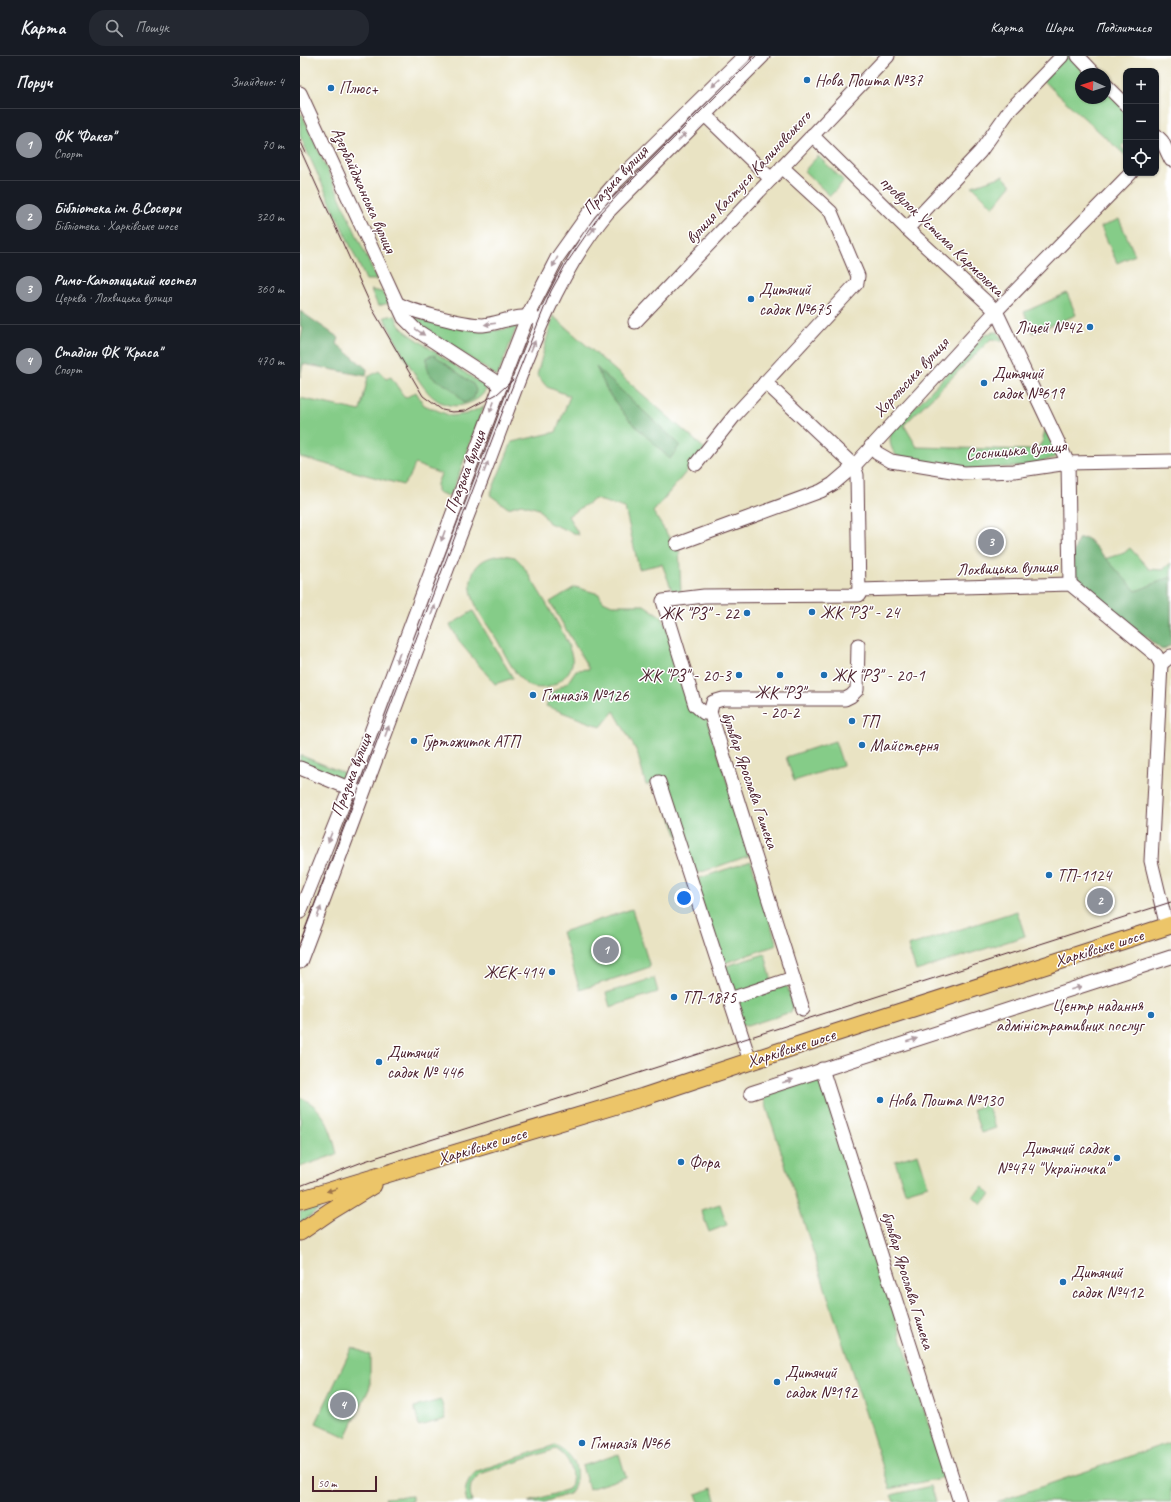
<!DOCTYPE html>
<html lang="uk">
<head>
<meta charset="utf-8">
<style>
  body { margin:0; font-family:Caveat,sans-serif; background:#242831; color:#f1f3f6 }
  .controls { position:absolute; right:12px; top:12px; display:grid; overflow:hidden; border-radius:8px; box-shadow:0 1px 3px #0004 }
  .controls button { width:36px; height:36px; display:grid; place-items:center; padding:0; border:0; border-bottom:1px solid #363941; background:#171b24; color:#f1f3f6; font:20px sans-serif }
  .compass { position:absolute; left:775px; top:12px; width:36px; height:36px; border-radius:50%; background:#171b24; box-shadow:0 1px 3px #0004; rotate:273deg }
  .scale { position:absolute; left:12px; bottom:10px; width:65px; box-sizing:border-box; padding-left:4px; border:2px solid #4a1f2b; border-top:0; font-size:11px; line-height:14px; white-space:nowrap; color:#4a1f2b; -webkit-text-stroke:3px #fff; paint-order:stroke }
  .you { position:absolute; left:384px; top:842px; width:14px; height:14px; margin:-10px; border:3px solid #fff; border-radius:50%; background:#1a73e8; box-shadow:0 0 0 6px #1a73e833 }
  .badge { display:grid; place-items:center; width:26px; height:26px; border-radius:50%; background:#8c9099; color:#fff; font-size:13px; font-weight:700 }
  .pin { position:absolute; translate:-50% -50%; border:2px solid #fff; box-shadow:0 1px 4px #0006 }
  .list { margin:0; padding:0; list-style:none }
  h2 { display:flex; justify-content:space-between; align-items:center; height:52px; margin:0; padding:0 16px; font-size:17px }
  h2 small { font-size:13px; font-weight:400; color:#9ea1a6 }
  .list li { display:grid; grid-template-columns:26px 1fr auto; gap:12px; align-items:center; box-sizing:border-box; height:72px; padding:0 16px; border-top:1px solid #363941 }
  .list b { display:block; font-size:15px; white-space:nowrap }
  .list p { margin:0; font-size:13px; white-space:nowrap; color:#9ea1a6 }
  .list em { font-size:13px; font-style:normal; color:#9ea1a6 }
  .icon { flex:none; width:22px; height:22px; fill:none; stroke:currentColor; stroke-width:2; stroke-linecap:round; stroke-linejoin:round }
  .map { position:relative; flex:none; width:871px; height:1446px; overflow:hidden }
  header { display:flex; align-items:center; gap:24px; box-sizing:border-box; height:56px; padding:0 20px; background:#171b24; border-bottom:1px solid #363941 }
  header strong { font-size:19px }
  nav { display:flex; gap:22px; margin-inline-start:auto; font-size:14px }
  .search { width:280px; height:36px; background:#242831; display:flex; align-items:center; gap:10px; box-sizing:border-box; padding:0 14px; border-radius:16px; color:#9ea1a6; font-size:15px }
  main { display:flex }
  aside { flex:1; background:#171b24 }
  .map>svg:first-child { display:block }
  .green { fill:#85cc88; stroke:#68765a }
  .forest { fill:#6cb074; stroke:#5b6850 }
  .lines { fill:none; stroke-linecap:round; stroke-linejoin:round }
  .minor-casing { stroke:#623c42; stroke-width:15 }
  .major-casing { stroke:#623c42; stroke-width:19 }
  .minor { stroke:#fff; stroke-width:13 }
  .major { stroke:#ecc569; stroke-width:17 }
  .tram { stroke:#4a1f2b; stroke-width:1 }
  .oneway { fill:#ae9aa0 }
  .oneway2 { fill:#9b724a }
  .poi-dot { fill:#1f6fb2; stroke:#fff; stroke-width:1.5 }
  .labels { text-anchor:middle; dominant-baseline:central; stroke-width:3; stroke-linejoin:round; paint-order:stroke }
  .poi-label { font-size:17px; fill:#4a1f2b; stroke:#fff; text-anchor:start }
  .street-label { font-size:17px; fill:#4a1f2b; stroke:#fff }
</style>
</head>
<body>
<header>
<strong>Карта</strong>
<div class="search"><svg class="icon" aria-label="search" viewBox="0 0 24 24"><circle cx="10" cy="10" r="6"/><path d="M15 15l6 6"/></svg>Пошук</div>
<nav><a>Карта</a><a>Шари</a><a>Поділитися</a></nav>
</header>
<main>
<aside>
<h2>Поруч<small>Знайдено: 4</small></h2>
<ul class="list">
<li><span class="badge">1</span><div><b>ФК &quot;Факел&quot;</b><p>Спорт</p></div><em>70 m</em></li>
<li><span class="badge">2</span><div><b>Бібліотека ім. В.Сосюри</b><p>Бібліотека · Харківське шосе</p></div><em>320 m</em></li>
<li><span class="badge">3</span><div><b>Римо-Католицький костел</b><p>Церква · Лохвицька вулиця</p></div><em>360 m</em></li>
<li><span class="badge">4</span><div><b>Стадіон ФК &quot;Краса&quot;</b><p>Спорт</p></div><em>470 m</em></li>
</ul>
</aside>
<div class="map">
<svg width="871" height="1446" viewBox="0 0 871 1446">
  <rect width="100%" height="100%" fill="#fff"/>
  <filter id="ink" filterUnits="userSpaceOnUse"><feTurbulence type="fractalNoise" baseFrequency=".025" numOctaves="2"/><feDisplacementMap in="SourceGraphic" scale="8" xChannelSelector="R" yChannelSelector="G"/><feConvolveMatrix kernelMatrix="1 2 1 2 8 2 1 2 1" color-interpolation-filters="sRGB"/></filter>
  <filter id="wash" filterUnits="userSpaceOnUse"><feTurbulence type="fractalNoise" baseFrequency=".012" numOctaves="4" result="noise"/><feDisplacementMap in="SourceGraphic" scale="16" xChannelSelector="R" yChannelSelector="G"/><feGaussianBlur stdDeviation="0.9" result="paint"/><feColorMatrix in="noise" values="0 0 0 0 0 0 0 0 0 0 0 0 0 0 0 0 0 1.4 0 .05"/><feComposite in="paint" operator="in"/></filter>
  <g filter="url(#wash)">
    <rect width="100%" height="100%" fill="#e9e3c3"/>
    <!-- green -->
    <g class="green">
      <path d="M 765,0 L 772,0 L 791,18 L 781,18 L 781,42 L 805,42 L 805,32 L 826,52 L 826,86 L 821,91 L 826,96 L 826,100 L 742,24 Z"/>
      <path d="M 2,58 L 77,224 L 66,224 L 0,80 L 0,58 Z"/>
      <path d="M 518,100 L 544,125 L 530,140 L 504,115 Z"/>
      <path d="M 703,120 L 711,129 L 693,151 L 672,130 Z"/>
      <path d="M 819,163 L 835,199 L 817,207 L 801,171 Z"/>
      <path d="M 71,234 L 82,236 L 89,247 L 78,250 Z"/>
      <path d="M 767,237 L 776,259 L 733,277 L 724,256 Z"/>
      <path d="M 95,259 L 99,269 L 105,275 L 187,332 C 182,341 176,345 166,348 C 156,352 142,349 134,342 C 118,330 93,280 84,261 Z"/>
      <path d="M 109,260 C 147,268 179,282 217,270 L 198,319 L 197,320 L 117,267 Z"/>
      <path d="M 253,260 L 405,393 L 353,456 L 374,489 L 379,490 L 381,537 L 373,537 L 362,508 L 339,513 L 325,452 L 295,443 L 268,460 L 279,479 L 249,467 L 239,453 L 221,448 L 208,452 L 190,439 L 212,386 L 256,376 L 270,340 L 247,331 L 237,319 Z"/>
      <path d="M 693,276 L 698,276 L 703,285 L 691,283 L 604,369 L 617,391 L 736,394 L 742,386 L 745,374 L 757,394 L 756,400 L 753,402 L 726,410 L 669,413 L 598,401 C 590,393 589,386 591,376 L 685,279 Z"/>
      <path d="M 79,315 L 86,323 L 91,321 L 105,342 L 116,336 L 124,349 L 151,360 L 167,358 L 184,350 L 153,434 L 149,440 L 137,436 L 137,428 L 141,418 L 115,408 L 111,418 L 103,429 L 0,401 L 0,342 L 60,355 L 68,321 Z"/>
      <path d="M 830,492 L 849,513 L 862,514 L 871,507 L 871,579 L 839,578 L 790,536 L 774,512 L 824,497 Z"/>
      <path d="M 203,499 L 215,501 L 222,508 C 232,525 277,592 272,608 C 270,618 259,627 249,631 C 243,633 231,632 226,628 C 212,616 205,597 196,582 C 184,563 161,536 175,513 C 181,503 192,500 203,499 Z"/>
      <path d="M 275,531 L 299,538 L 303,545 L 312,549 L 344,549 L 362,561 L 406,661 L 451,799 L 393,819 L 356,725 L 346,729 L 337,696 L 314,655 L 301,671 L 246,650 L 251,637 L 268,626 L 276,614 L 289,613 L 250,546 Z"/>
      <path d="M 173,555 L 213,622 L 195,628 L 161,588 L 150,569 Z"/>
      <path d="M 535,685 L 543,709 L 494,725 L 486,701 Z"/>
      <path d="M 0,699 L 44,717 L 42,723 L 0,706 Z"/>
      <path d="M 451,805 L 477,889 L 422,908 L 394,824 Z"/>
      <path d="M 332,853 L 350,911 L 280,934 L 262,876 Z"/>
      <path d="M 717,855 L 725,880 L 616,915 L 608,890 Z"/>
      <path d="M 465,898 L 472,926 L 436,937 L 431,934 L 423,911 Z"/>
      <path d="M 354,922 L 358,936 L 310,951 L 306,937 Z"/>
      <path d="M 487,929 L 493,950 L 491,956 L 447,970 L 441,969 L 435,950 L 438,942 Z"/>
      <path d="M 520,1021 L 645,1421 L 590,1433 L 463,1040 Z"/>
      <path d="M 0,1041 C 25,1052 31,1074 37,1098 L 0,1111 Z"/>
      <path d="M 687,1048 L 696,1072 L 681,1077 L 673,1053 Z"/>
      <path d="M 618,1098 L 628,1129 L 605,1136 L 595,1105 Z"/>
      <path d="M 683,1131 L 691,1139 L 681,1148 L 673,1140 Z"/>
      <path d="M 420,1148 L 427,1169 L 409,1176 L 401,1154 Z"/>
      <path d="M 23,1151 L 0,1167 L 0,1156 Z"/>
      <path d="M 52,1291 L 70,1299 L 70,1331 L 46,1381 L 16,1367 Z"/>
      <path d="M 141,1344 L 146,1363 L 119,1370 L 114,1351 Z"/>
      <path d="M 871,1386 L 871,1446 L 697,1446 Z"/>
      <path d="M 255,1389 C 276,1399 282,1417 271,1437 L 245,1446 L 229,1446 L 269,1433 C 275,1416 271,1403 256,1393 L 180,1418 L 171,1429 L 170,1436 L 172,1446 L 167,1446 C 163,1433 167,1423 177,1415 Z"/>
      <path d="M 319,1398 L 326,1421 L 289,1433 L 282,1410 Z"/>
      <path d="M 631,1430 L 636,1446 L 594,1446 L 591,1439 Z"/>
      <path d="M 412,1432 L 417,1446 L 399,1446 L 396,1438 Z"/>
      <path d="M 112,1440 L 112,1446 L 86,1446 L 85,1442 Z"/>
    </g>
    <!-- forest -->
    <g class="forest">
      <path d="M 0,255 L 39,282 L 37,288 L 67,313 L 66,320 L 3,308 L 0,321 L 0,286 L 3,271 L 0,270 Z"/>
      <path d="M 134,299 L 173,328 L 176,334 L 174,342 L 164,347 C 161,343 158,339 154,335 C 139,322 125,326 127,301 Z"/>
      <path d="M 296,311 L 380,389 L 370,403 L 328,363 L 309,338 Z"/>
      <path d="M 787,482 L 836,535 L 871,521 L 871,589 L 862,594 L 774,524 L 773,498 L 778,483 Z"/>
    </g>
  </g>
  <g filter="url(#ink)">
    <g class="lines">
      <defs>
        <g id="minor">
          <path d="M 778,0 L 795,18"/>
          <path d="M 805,28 L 826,49"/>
          <path d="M 0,37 L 104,262 L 116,274 L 193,324 L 200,331"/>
          <path d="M 405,59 L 471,123"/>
          <path d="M 512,79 L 607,173 L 696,255 L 768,407 L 770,528"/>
          <path d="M 856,79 L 862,85 L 871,104"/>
          <path d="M 607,173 L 680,96 L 709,55 L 762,0"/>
          <path d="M 96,247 C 113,256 164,269 183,269 C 198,268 221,257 234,262"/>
          <path d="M 335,266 L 588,0"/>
          <path d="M 571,390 L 577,397 L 591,405 L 664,417 L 714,415 L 768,407 L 871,405"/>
          <path d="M 396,408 L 435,359 L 557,227 L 558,220 L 531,156 L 482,111"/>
          <path d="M 377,488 L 521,435 L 533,428 L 554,410 L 696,255 L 831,117"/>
          <path d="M 559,534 L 770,528 L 856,599 L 861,608 L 871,600"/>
          <path d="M 861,608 L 851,805 L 867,871"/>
          <path d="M 410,656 L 404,657 L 395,649 L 363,545 L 404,540 L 559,539 L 557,419 L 554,410 L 465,326"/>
          <path d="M 0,712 L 56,735"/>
          <path d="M 359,726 L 450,1005"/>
          <path d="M 0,856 L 56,716 L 200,331 L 228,259 L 257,202 L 289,157 L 317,125 L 444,0"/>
          <path d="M 0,906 C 62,743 121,579 184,417 C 218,329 247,229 308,156 L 463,0"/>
          <path d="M 430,943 L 493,922"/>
          <path d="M 503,953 L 410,656 L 413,646 L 423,643 L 545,643 L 551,640 L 557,634 L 558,589"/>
          <path d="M 522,1013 L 660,1446"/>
          <path d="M 451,1037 L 871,901"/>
        </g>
        <g id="major">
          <path d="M 0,1144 L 343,1041 L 529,979 L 871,869"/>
          <path d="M 0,1176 L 29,1156 L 73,1129"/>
        </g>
      </defs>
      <!-- minor casing -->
      <use href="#minor" class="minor-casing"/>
      <!-- major casing -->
      <use href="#major" class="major-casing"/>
      <!-- minor -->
      <use href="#minor" class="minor"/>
      <!-- major -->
      <use href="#major" class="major"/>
      <!-- tram -->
      <g class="tram">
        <path d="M 0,84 L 6,97"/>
        <path d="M 0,93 L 73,254 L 123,340 L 142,354 L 152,356 L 165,355 L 197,338 L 213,324"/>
        <path d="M 0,887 L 209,339 L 251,235 L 266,208 L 301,157 L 325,131 L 456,0"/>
        <path d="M 0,1130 L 65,1105 L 871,846"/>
      </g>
    </g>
    <!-- one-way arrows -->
    <defs><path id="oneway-solid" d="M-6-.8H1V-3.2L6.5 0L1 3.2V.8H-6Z"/></defs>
    <g class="oneway">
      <use href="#oneway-solid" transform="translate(416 27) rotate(136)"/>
      <use href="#oneway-solid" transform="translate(382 81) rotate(-45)"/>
      <use href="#oneway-solid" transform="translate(292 175) rotate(-52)"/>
      <use href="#oneway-solid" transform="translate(255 206) rotate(118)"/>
      <use href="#oneway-solid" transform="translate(190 268) rotate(173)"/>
      <use href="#oneway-solid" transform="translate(120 276) rotate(34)"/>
      <use href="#oneway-solid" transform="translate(233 290) rotate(-68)"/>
      <use href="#oneway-solid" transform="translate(192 351) rotate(111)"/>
      <use href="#oneway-solid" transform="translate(186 411) rotate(-69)"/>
      <use href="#oneway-solid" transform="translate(143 480) rotate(110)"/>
      <use href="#oneway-solid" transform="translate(133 554) rotate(-69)"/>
      <use href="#oneway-solid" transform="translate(98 602) rotate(110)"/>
      <use href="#oneway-solid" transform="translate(87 675) rotate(-70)"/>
      <use href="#oneway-solid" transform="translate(30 781) rotate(112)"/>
      <use href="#oneway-solid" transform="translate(19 856) rotate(-69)"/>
      <use href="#oneway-solid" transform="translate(776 932) rotate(-18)"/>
      <use href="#oneway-solid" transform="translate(612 984) rotate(-18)"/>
      <use href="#oneway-solid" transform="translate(488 1025) rotate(-18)"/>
    </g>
    <use class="oneway2" href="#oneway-solid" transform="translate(32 1134) rotate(164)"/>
  </g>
  <!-- markers -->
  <g class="poi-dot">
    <circle cx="507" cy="24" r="4"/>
    <circle cx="31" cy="32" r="4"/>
    <circle cx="451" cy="243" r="4"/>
    <circle cx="790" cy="271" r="4"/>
    <circle cx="684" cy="327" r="4"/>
    <circle cx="512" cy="556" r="4"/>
    <circle cx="447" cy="557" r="4"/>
    <circle cx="439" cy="619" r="4"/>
    <circle cx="480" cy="619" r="4"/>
    <circle cx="524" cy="619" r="4"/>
    <circle cx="233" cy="639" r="4"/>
    <circle cx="552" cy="665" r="4"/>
    <circle cx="114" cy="685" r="4"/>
    <circle cx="562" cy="689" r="4"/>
    <circle cx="749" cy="819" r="4"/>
    <circle cx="252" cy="916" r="4"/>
    <circle cx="374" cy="941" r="4"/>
    <circle cx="851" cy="959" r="4"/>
    <circle cx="79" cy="1006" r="4"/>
    <circle cx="580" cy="1044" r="4"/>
    <circle cx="817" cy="1102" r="4"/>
    <circle cx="381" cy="1106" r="4"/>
    <circle cx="763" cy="1226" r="4"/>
    <circle cx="477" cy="1326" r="4"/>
    <circle cx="282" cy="1387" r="4"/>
  </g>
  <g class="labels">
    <!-- poi labels -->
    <g class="poi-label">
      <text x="515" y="24">Нова Пошта №37</text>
      <text x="39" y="32">Плюс+</text>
      <text x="459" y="233">Дитячий<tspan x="459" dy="20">садок №675</tspan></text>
      <text x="782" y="271" text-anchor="end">Ліцей №42</text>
      <text x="692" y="317">Дитячий<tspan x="692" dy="20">садок №619</tspan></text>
      <text x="520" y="556">ЖК "РЗ" - 24</text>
      <text x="439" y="557" text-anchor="end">ЖК "РЗ" - 22</text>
      <text x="431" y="619" text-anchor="end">ЖК "РЗ" - 20-3</text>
      <text x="532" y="619">ЖК "РЗ" - 20-1</text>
      <text x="480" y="636" text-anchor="middle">ЖК "РЗ"<tspan x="480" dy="20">- 20-2</tspan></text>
      <text x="241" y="639">Гімназія №126</text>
      <text x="560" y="665">ТП</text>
      <text x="122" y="685">Гуртожиток АТП</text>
      <text x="570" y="689">Майстерня</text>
      <text x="757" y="819">ТП-1124</text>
      <text x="244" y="916" text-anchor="end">ЖЕК-414</text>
      <text x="382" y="941">ТП-1875</text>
      <text x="843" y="949" text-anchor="end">Центр надання<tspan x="843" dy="20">адміністративних послуг</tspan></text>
      <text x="87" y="996">Дитячий<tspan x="87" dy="20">садок № 446</tspan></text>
      <text x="588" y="1044">Нова Пошта №130</text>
      <text x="809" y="1092" text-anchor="end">Дитячий садок<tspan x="809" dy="20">№474 "Україночка"</tspan></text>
      <text x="389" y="1106">Фора</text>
      <text x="771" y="1216">Дитячий<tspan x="771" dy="20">садок №412</tspan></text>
      <text x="485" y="1316">Дитячий<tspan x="485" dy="20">садок №192</tspan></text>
      <text x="290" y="1387">Гімназія №66</text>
    </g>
    <!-- street labels -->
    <g class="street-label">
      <text transform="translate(448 121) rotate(-47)">вулиця Кастуся Калиновського</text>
      <text transform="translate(315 124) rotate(-47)">Празька вулиця</text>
      <text transform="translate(64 134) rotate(66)">Азербайджанська вулиця</text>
      <text transform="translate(642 180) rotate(44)">провулок Устима Кармелюка</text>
      <text transform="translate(611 321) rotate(-47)">Хорольська вулиця</text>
      <text transform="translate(716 394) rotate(-5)">Сосницька вулиця</text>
      <text transform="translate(165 416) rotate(-69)">Празька вулиця</text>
      <text transform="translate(707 512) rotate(-2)">Лохвицька вулиця</text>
      <text transform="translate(51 719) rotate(-69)">Празька вулиця</text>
      <text transform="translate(450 724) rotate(71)">бульвар Ярослава Гашека</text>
      <text transform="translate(799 892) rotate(-17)">Харківське шосе</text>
      <text transform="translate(491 992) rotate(-18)">Харківське шосе</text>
      <text transform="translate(182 1090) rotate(-17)">Харківське шосе</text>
      <text transform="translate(608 1224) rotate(73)">бульвар Ярослава Гашека</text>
    </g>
  </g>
</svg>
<div class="controls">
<button>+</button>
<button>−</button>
<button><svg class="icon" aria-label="locate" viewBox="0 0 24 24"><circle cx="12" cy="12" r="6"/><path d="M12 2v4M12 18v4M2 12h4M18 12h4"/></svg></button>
</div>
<svg class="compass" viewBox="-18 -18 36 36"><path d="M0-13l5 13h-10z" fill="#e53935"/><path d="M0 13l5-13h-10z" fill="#9ea1a6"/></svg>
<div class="scale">50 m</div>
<div class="you"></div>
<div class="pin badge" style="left:306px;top:894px">1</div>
<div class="pin badge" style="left:800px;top:845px">2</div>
<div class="pin badge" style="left:691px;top:486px">3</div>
<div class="pin badge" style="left:43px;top:1349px">4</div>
</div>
</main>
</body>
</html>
